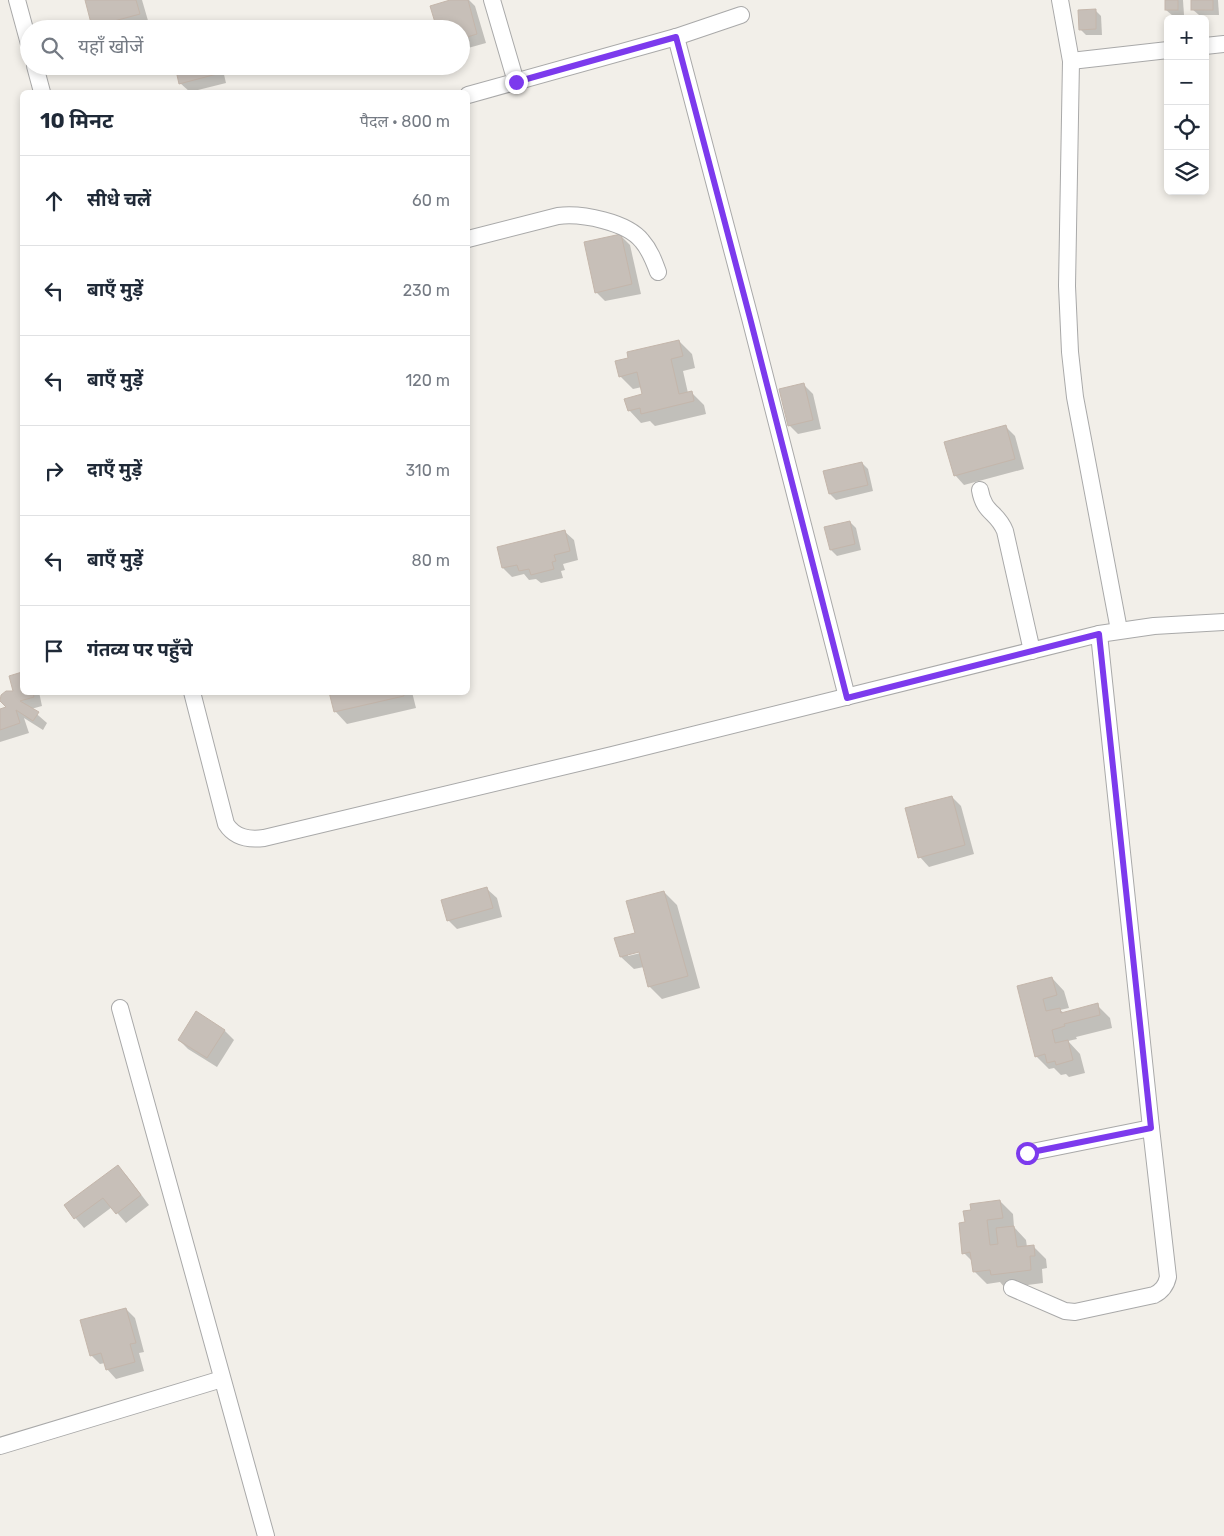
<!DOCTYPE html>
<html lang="hi">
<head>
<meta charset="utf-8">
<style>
  body { margin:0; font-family:Rubik,"Noto Sans Devanagari",sans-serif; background:#f2f2f3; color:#1f2937 }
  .controls { position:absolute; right:15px; top:15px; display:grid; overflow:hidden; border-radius:8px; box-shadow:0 2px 8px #0003 }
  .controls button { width:45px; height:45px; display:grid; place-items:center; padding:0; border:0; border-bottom:1px solid #e0e1e3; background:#fff; color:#1f2937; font:25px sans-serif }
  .stop { position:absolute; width:15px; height:15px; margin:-11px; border:4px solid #7c3aed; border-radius:50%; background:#fff }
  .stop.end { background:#7c3aed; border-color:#fff; box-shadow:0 1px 5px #0008 }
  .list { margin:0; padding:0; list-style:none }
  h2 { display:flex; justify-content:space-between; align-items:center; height:65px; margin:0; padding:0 20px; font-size:21px }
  h2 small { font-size:16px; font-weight:400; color:#747a83 }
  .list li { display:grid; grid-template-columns:32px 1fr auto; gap:15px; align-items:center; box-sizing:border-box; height:90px; padding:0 20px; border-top:1px solid #e0e1e3 }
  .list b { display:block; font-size:19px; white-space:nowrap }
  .list em { font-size:16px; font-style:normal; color:#747a83 }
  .icon { flex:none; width:28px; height:28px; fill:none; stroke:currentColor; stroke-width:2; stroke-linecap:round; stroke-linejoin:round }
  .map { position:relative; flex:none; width:1224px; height:1536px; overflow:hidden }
  .search { position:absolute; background:#fff; box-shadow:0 2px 8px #0003; left:20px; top:20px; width:450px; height:55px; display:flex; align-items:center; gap:12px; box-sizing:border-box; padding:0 18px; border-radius:28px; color:#747a83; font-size:19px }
  .panel { position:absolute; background:#fff; box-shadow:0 2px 8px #0003; left:20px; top:90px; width:450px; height:605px; border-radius:8px }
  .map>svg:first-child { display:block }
  .shadow { fill:#0003; fill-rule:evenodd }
  .building { fill:#c7bfb8; stroke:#c4b6ab }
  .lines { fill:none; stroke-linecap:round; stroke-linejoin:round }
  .street-casing { stroke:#a9a9a9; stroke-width:18 }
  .street { stroke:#fff; stroke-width:16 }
  .route { stroke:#7c3aed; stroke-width:6 }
</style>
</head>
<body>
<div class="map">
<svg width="1224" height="1536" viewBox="0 0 1224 1536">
  <rect width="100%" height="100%" fill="#f2efe9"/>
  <!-- shadow -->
  <g class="shadow">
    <path d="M 86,0 L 142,0 L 149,24 L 129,29 L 96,29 L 93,26 Z"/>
    <path d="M 455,0 L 469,0 L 475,6 L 486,43 L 461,50 L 461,29 Z"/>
    <path d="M 1166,0 L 1183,0 L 1184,15 L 1173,16 L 1166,10 Z"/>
    <path d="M 1192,0 L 1218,0 L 1219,15 L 1199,15 L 1192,9 Z"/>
    <path d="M 1095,10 L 1101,16 L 1102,35 L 1086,35 L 1080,29 Z"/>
    <path d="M 176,66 L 222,66 L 226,83 L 190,92 L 180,83 Z"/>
    <path d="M 621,236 L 630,245 L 641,294 L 605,301 L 596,292 Z"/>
    <path d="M 679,341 L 692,354 L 695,368 L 683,371 L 688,393 L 692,393 L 704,405 L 706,414 L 655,426 L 650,421 L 641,423 L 629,410 L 644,395 L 642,387 L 633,389 L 620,376 L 630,359 Z"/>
    <path d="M 803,384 L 813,394 L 821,429 L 798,434 L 789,425 Z"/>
    <path d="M 1006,427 L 1015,436 L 1024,469 L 964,485 L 955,475 Z"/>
    <path d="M 862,463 L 868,469 L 873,491 L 836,500 L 830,494 Z"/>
    <path d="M 850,522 L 856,528 L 861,550 L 837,556 L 831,550 Z"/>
    <path d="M 564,531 L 574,540 L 578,560 L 563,564 L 565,570 L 561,571 L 563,578 L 541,583 L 536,579 L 529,580 L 524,574 L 512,577 L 503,568 L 498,548 Z"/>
    <path d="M 22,674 L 22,692 L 39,692 L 42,706 L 31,709 L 47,723 L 43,730 L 24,718 L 29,733 L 0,742 L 0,710 L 7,708 L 15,693 L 11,677 Z"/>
    <path d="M 330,692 L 412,692 L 416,708 L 347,724 L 335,711 Z"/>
    <path d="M 952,797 L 961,806 L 974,854 L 929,867 L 920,857 Z"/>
    <path d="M 487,889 L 497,898 L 502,917 L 457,929 L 448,920 Z"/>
    <path d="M 664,892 L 677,905 L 700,988 L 662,999 L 649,986 L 644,967 L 634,969 L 621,957 ZM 644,949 L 645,952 L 628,956 L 628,954 Z"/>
    <path d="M 1052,978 L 1064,991 L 1069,1008 L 1060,1010 L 1064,1013 L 1097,1005 L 1110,1018 L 1112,1028 L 1076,1037 L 1077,1039 L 1068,1041 L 1080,1054 L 1085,1073 L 1069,1077 L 1066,1074 L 1061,1075 L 1054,1068 L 1049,1069 L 1036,1056 L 1018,987 Z"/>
    <path d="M 196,1013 L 225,1031 L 234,1040 L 217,1067 L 188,1049 L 179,1040 Z"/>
    <path d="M 118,1167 L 127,1176 L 149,1205 L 126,1223 L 112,1207 L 84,1228 L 65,1206 Z"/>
    <path d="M 1000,1201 L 1013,1214 L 1014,1227 L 1026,1240 L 1027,1247 L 1033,1246 L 1046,1259 L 1047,1268 L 1042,1269 L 1043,1283 L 1005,1288 L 1000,1282 L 987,1284 L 974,1271 L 973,1262 L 964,1253 L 966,1223 Z"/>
    <path d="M 126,1309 L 135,1318 L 144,1352 L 139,1353 L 144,1371 L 116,1379 L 107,1369 L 105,1363 L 100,1364 L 91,1355 Z"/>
  </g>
  <!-- building -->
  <g class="building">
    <path d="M 85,0 L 136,0 L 140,14 L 92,27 Z"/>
    <path d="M 450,0 L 468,0 L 477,34 L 461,39 L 461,29 L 437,29 L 430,6 Z"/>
    <rect x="1165" y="0" width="13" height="10"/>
    <rect x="1191" y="0" width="22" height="10"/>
    <path d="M 1096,9 L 1096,29 L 1079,30 L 1078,10 Z"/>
    <path d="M 175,66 L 215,66 L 217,74 L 179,84 Z"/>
    <path d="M 621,234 L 632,284 L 595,293 L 584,242 Z"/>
    <path d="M 679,340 L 683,356 L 671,359 L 679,394 L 692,391 L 694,401 L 641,414 L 640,408 L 628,411 L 624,399 L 642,394 L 637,372 L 619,377 L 615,361 L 628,358 L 627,352 Z"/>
    <path d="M 804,383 L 813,420 L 788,426 L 779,389 Z"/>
    <path d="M 1006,425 L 1015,459 L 954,476 L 944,442 Z"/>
    <path d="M 862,462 L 868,485 L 829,494 L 823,471 Z"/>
    <path d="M 850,521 L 855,544 L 830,550 L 824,527 Z"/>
    <path d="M 565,530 L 570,551 L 554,555 L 556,561 L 552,562 L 554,569 L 531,575 L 529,569 L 519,571 L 517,565 L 502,568 L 497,547 Z"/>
    <path d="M 22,672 L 22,692 L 33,692 L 34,697 L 20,701 L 39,712 L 33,721 L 16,710 L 20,723 L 0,730 L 0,709 L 6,707 L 0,701 L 1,695 L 6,691 L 13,691 L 9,676 Z"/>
    <path d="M 329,692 L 403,692 L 404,696 L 334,712 Z"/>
    <path d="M 952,796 L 965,845 L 918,858 L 905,808 Z"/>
    <path d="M 487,887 L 493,908 L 447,921 L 441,900 Z"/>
    <path d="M 664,891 L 688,976 L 648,987 L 639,952 L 620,957 L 614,938 L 635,933 L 626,901 Z"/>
    <path d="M 1052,977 L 1057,995 L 1043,999 L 1046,1011 L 1060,1008 L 1061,1013 L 1098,1003 L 1100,1015 L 1064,1024 L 1065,1026 L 1052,1030 L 1055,1043 L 1068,1040 L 1073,1060 L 1056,1065 L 1055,1061 L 1047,1063 L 1045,1054 L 1035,1057 L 1017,986 Z"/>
    <path d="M 196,1011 L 225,1030 L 207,1058 L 178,1040 Z"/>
    <path d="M 118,1165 L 141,1195 L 116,1214 L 103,1198 L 74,1219 L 64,1205 Z"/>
    <path d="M 1000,1200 L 1003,1218 L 987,1220 L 990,1245 L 998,1244 L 996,1228 L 1014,1226 L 1017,1247 L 1034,1245 L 1035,1256 L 1030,1256 L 1031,1270 L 991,1275 L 990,1270 L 973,1272 L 970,1252 L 962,1254 L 959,1223 L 965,1222 L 963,1211 L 971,1210 L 970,1204 Z"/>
    <path d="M 126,1308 L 136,1343 L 130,1344 L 135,1362 L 106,1370 L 101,1353 L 90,1356 L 80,1320 Z"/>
  </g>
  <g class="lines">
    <defs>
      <g id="street">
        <path d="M 17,0 L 29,44"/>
        <path d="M 492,0 L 516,82"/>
        <path d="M 1060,0 L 1071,61 L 1067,286 L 1070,352 L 1075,397 L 1119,630"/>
        <path d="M 676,37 L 750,318 L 847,697"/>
        <path d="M 1205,46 L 1224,44"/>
        <path d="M 1071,61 L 1168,50"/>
        <path d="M 35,66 L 42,92"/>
        <path d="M 468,95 L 676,37 L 741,15"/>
        <path d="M 468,239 L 558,216 C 582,213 627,222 642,241 C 650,250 654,261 658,272"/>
        <path d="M 980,490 C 984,514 997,511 1005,531 L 1032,651"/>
        <path d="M 192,692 L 226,824 C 235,838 249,840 264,838 L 612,755 L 1099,634 L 1154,626 L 1224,622"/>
        <path d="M 120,1008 L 266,1536"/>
        <path d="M 1027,1153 L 1151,1128"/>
        <path d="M 1012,1288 L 1065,1311 L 1075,1312 L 1154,1295 C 1162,1291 1166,1286 1168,1277 L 1151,1128 L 1099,634"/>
        <path d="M 0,1446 L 222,1379"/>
      </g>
    </defs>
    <!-- street casing -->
    <use href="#street" class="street-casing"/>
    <!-- street -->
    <use href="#street" class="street"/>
  </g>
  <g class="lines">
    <!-- route -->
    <path class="route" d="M 516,82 L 676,37 L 750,318 L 847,698 L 1099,634 L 1151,1128 L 1027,1153"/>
  </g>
</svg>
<div class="controls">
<button>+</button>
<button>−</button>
<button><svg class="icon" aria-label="locate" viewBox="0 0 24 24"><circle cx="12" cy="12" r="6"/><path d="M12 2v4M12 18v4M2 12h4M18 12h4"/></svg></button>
<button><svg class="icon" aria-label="layers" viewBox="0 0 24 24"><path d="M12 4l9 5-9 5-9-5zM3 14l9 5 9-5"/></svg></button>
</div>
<div class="stop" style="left:1027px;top:1153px"></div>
<div class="stop end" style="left:516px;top:82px"></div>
<div class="search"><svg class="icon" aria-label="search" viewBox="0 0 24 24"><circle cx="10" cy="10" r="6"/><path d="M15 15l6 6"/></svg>यहाँ खोजें</div>
<section class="panel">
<h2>10 मिनट<small>पैदल · 800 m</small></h2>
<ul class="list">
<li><svg class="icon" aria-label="ahead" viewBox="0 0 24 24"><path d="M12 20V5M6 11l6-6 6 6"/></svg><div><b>सीधे चलें</b></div><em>60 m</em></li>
<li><svg class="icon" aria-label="left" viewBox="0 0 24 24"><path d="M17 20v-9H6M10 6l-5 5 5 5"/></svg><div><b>बाएँ मुड़ें</b></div><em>230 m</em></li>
<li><svg class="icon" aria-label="left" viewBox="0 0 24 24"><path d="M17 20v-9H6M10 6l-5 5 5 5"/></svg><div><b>बाएँ मुड़ें</b></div><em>120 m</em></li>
<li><svg class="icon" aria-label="right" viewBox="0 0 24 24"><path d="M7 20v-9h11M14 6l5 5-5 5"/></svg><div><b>दाएँ मुड़ें</b></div><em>310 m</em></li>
<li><svg class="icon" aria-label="left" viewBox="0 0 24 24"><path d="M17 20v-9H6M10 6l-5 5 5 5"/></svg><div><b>बाएँ मुड़ें</b></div><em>80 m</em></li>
<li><svg class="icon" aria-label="arrive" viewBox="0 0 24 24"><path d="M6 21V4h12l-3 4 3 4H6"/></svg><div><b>गंतव्य पर पहुँचे</b></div></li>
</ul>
</section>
</div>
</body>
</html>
